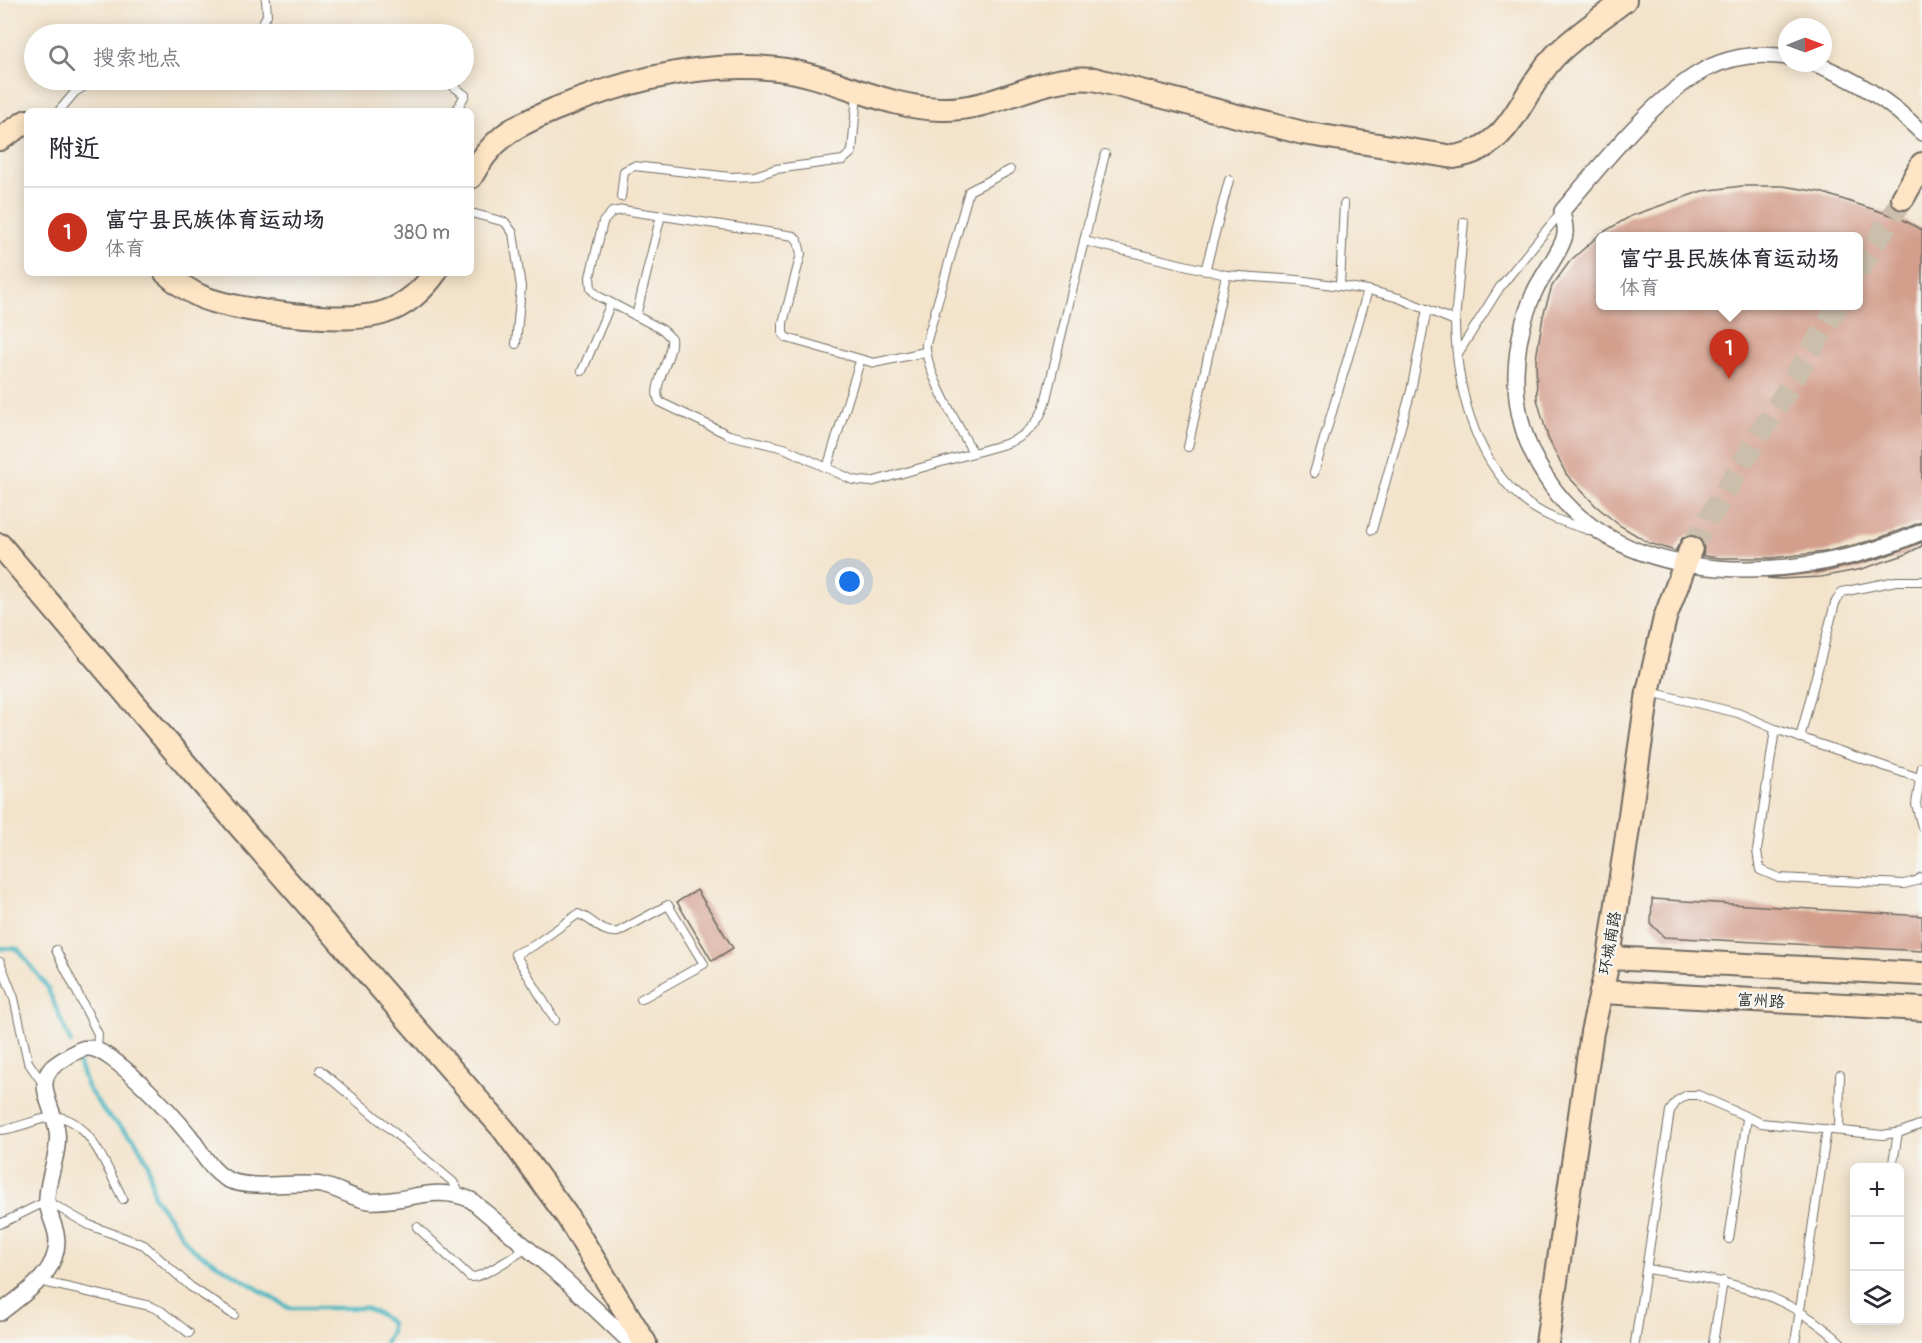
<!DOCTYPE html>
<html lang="zh">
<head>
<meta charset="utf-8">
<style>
  body { margin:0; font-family:Pangolin,"LXGW WenKai TC",sans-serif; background:#f7f7f7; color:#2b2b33 }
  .controls { position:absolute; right:18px; bottom:18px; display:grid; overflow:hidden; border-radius:9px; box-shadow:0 3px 15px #0003 }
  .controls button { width:54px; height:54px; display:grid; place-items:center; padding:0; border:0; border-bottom:2px solid #e1e1e2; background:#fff; color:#2b2b33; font:30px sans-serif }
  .compass { position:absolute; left:1778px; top:18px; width:54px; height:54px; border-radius:50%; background:#fff; box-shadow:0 3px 15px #0003; rotate:89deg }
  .you { position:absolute; left:850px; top:582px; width:21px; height:21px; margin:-15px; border:4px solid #fff; border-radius:50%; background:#1a73e8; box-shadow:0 0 0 9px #1a73e833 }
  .badge { display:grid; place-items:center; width:39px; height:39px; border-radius:50%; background:#c8321e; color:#fff; font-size:20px; font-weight:700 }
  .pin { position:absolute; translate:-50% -50px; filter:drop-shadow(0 2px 3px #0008) }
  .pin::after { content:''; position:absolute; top:32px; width:21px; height:18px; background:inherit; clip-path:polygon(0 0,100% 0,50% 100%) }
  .popup { position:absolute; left:1596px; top:232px; width:267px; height:78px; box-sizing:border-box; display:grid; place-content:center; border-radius:9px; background:#fff; filter:drop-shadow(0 2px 4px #0005); font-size:20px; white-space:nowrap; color:#7c7c81 }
  .popup b { font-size:22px; color:#2b2b33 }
  .popup::after { content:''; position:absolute; left:50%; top:100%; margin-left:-12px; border:12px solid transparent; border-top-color:#fff }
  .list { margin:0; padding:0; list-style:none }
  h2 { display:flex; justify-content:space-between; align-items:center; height:78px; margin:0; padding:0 24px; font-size:26px }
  h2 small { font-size:20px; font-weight:400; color:#7c7c81 }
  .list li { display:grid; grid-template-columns:39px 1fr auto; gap:18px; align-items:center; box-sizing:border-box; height:90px; padding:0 24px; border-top:2px solid #e1e1e2 }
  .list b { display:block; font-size:22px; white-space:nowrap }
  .list p { margin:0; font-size:20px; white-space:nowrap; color:#7c7c81 }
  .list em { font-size:20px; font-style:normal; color:#7c7c81 }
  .icon { flex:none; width:33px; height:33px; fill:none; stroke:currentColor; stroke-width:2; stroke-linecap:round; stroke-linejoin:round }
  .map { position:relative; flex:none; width:1922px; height:1343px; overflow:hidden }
  .search { position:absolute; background:#fff; box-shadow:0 3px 15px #0003; left:24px; top:24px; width:450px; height:66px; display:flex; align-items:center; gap:15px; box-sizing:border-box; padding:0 21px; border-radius:33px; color:#7c7c81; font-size:22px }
  .panel { position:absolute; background:#fff; box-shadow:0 3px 15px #0003; left:24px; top:108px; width:450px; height:168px; border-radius:9px }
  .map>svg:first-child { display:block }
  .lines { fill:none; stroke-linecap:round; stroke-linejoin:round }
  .stream { stroke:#47b6c1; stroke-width:4.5 }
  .building { fill:#d39e8c; fill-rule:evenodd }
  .secondary-tunnel { stroke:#cbbeab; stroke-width:22; stroke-dasharray:22 11; stroke-linecap:butt }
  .lane-casing { stroke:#716b63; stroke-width:10 }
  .street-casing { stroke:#716b63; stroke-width:18 }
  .secondary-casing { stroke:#716b63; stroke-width:26 }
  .lane { stroke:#fff; stroke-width:8 }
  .street { stroke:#fff; stroke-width:15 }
  .secondary { stroke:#fde5c5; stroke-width:22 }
  .labels { text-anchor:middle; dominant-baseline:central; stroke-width:4.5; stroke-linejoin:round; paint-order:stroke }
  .street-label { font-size:16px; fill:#2b2b2b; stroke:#f6f6f2 }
</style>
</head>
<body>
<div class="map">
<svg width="1922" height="1343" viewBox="0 0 1922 1343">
  <rect width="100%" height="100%" fill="#f6f6f2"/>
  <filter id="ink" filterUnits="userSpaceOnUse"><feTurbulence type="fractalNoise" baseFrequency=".0167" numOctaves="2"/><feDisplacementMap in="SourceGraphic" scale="12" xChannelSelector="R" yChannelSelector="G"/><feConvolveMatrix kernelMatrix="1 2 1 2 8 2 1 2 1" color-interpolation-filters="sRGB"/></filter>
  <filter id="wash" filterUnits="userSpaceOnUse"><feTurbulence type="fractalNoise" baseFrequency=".008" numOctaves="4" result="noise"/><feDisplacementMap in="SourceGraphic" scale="24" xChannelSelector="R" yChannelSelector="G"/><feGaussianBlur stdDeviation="1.35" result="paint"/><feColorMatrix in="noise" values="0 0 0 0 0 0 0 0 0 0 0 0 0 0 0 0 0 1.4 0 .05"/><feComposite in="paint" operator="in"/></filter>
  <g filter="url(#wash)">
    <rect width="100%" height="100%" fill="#f3e3cb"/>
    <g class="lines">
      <!-- stream -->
      <g class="stream">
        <path d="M 0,948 L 18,949 L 47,987 L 71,1043"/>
        <path d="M 77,1059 L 87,1087 L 106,1114 L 134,1138 L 148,1163 L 154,1197 L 191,1248 L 289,1308 L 365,1308 L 376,1312 L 391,1323 L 391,1332 L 385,1343"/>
      </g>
    </g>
    <g id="blocks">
      <!-- building -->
      <g class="building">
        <path d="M 1742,186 L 1783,186 L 1820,192 L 1900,218 L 1922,230 L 1922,522 L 1874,540 L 1824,552 L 1772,558 L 1720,558 L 1703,556 L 1704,545 L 1695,535 L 1683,537 L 1675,551 L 1649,543 L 1619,525 L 1596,506 L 1566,474 L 1548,438 L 1537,399 L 1536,359 L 1543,316 L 1552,286 L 1570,261 L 1600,234 L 1631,216 L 1702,191 ZM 1600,237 L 1858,237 L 1858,306 L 1600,306 Z"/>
        <path d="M 1922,542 L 1922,546 L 1904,555 L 1862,569 L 1821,577 L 1779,579 L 1767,578 L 1828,571 L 1880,558 Z"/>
        <path d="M 697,890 L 733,948 L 712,961 L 677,902 Z"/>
        <path d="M 1652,899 L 1922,916 L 1922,951 L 1664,937 L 1651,924 Z"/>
      </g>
    </g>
  </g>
  <g filter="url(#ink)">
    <use href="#blocks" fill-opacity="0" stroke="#716b63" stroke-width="1.5"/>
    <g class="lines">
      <!-- secondary-tunnel -->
      <g class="secondary-tunnel">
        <path d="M 1858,272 L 1903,198"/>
        <path d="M 1691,548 L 1838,306"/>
      </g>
      <defs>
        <g id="lane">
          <path d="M 257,34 L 267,15 L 266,0"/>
          <path d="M 445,80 L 465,95 L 456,111"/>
          <path d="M 59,111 L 75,92 L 94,80"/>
          <path d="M 621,197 L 624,171 L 634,166 L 731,177 L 755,176 L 776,169 L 843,160 L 852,152 L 857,94"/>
          <path d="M 471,213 L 505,222 L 513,233 L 521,287 L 516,344"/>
          <path d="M 1084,241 L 1226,275 L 1298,280 L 1368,290 L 1399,298 L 1455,321 C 1456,383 1472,456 1521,498 C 1542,517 1569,524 1595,532"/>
          <path d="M 1205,271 L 1229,180"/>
          <path d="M 1340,285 L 1344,204"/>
          <path d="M 636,316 L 661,215"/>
          <path d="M 1455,321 L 1464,222"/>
          <path d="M 925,352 L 874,363 L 787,338 L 783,334 L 783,323 L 801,254 L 798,241 L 794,236 L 623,210 L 612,212 L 603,222 L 590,277 L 591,289 L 598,296 L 663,330 L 671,338 C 674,357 649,388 660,402 L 729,435 L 784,448 L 853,480 L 871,482 L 1005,444 C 1026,437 1039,424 1045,403 L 1105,154"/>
          <path d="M 1457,355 L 1500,287 L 1562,211"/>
          <path d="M 582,371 L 611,303"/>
          <path d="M 1188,447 L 1226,275"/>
          <path d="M 973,453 C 960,428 924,370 926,344 L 969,191 L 1010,170"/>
          <path d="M 827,468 L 860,361"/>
          <path d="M 1314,473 L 1368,290"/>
          <path d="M 1372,530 L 1411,391 L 1427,309"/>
          <path d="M 1650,692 L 1738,713 L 1775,729 L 1919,778"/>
          <path d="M 1775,729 L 1757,851 L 1760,870 L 1779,878 L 1904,884 L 1916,881 L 1922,877"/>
          <path d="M 1800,738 L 1835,603 L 1842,592 L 1896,581 L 1922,581"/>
          <path d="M 1922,767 L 1916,804 L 1922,827"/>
          <path d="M 56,950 L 98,1034 L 97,1049"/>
          <path d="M 0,962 L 14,998 L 28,1062 L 44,1085"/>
          <path d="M 555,1020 L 515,954 L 533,946 L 578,914 C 594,919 600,934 618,932 L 668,905 L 704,964 L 641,999"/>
          <path d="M 320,1070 L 453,1182 L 461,1195"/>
          <path d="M 0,1130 C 18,1129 36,1118 55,1117 C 89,1116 109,1173 123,1199"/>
          <path d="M 1839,1130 L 1840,1075"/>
          <path d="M 1892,1168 L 1898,1133"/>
          <path d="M 0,1224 L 47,1201 L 89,1225 L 144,1245 L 191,1287 L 234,1315"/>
          <path d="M 417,1227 L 470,1277 C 482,1279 515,1255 527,1248"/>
          <path d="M 1729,1239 L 1747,1119"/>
          <path d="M 1647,1269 C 1722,1281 1783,1288 1841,1343"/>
          <path d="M 39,1281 L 150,1306 L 161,1311 L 189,1333"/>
          <path d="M 1635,1343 L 1670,1111 L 1677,1101 L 1687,1095 L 1698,1095 L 1761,1123 L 1883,1135 L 1901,1132 L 1922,1124"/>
          <path d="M 1713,1343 L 1723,1281"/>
          <path d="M 1795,1343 L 1827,1129"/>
        </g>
        <g id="street">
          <path d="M 1787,57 C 1760,53 1731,56 1706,69 C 1654,97 1600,166 1562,211 C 1563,218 1566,226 1565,234 C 1564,247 1540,278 1534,293 C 1523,318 1517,346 1516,373 C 1515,410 1525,445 1545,476 C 1619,597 1809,582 1922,532"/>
          <path d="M 1813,63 C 1854,78 1891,102 1922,133"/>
          <path d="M 0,1313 C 23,1294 57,1275 57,1241 C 57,1226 46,1213 47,1197 C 48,1175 60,1153 57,1131 C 55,1115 44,1097 45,1083 C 46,1070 54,1065 64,1059 C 71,1055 79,1048 88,1048 C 111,1047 174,1116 189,1135 C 201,1151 212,1174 231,1181 C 256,1190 294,1181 321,1185 C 338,1188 353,1199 369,1201 C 405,1204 433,1183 471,1200 L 566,1281 L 631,1343"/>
        </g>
        <g id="secondary">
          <path d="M 0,139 L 27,121"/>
          <path d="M 471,177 C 479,162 491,146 505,135 C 519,124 537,117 553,110 C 623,81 702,60 778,69 C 834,76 884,108 941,109 C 998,111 1040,73 1094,79 L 1303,133 L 1454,157 C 1515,147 1518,94 1556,55 C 1576,35 1602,18 1625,0"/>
          <path d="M 1903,198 L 1922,164"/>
          <path d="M 166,273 C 177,283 190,292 204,298 C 241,312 348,325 385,312 C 405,306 423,290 435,273"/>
          <path d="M 0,545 L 189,768 L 504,1130 L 567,1216 L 645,1343"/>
          <path d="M 1609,958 L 1922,974"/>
          <path d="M 1601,992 L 1922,1009"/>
          <path d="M 1547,1343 L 1592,1032 L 1609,958 L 1648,692 L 1665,618 L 1691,548"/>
        </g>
      </defs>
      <!-- lane casing -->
      <use href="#lane" class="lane-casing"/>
      <!-- street casing -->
      <use href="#street" class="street-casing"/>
      <!-- secondary casing -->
      <use href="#secondary" class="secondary-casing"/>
      <!-- lane -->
      <use href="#lane" class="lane"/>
      <!-- street -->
      <use href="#street" class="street"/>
      <!-- secondary -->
      <use href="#secondary" class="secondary"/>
    </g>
  </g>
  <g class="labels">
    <!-- street labels -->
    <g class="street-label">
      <text transform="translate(1610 943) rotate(-80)">环城南路</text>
      <text transform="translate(1761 1001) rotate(3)">富州路</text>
    </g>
  </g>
</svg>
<div class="controls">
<button>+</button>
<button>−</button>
<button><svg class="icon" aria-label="layers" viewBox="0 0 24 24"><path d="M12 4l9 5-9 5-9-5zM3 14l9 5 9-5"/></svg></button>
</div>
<svg class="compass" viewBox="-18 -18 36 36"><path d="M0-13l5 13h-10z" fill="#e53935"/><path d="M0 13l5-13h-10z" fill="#7c7c81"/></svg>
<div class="you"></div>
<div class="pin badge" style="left:1729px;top:379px">1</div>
<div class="popup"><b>富宁县民族体育运动场</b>体育</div>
<div class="search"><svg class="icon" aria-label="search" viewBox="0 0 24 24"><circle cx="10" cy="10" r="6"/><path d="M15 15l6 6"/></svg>搜索地点</div>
<section class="panel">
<h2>附近<small></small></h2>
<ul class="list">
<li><span class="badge">1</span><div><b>富宁县民族体育运动场</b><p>体育</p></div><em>380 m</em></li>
</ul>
</section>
</div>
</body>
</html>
